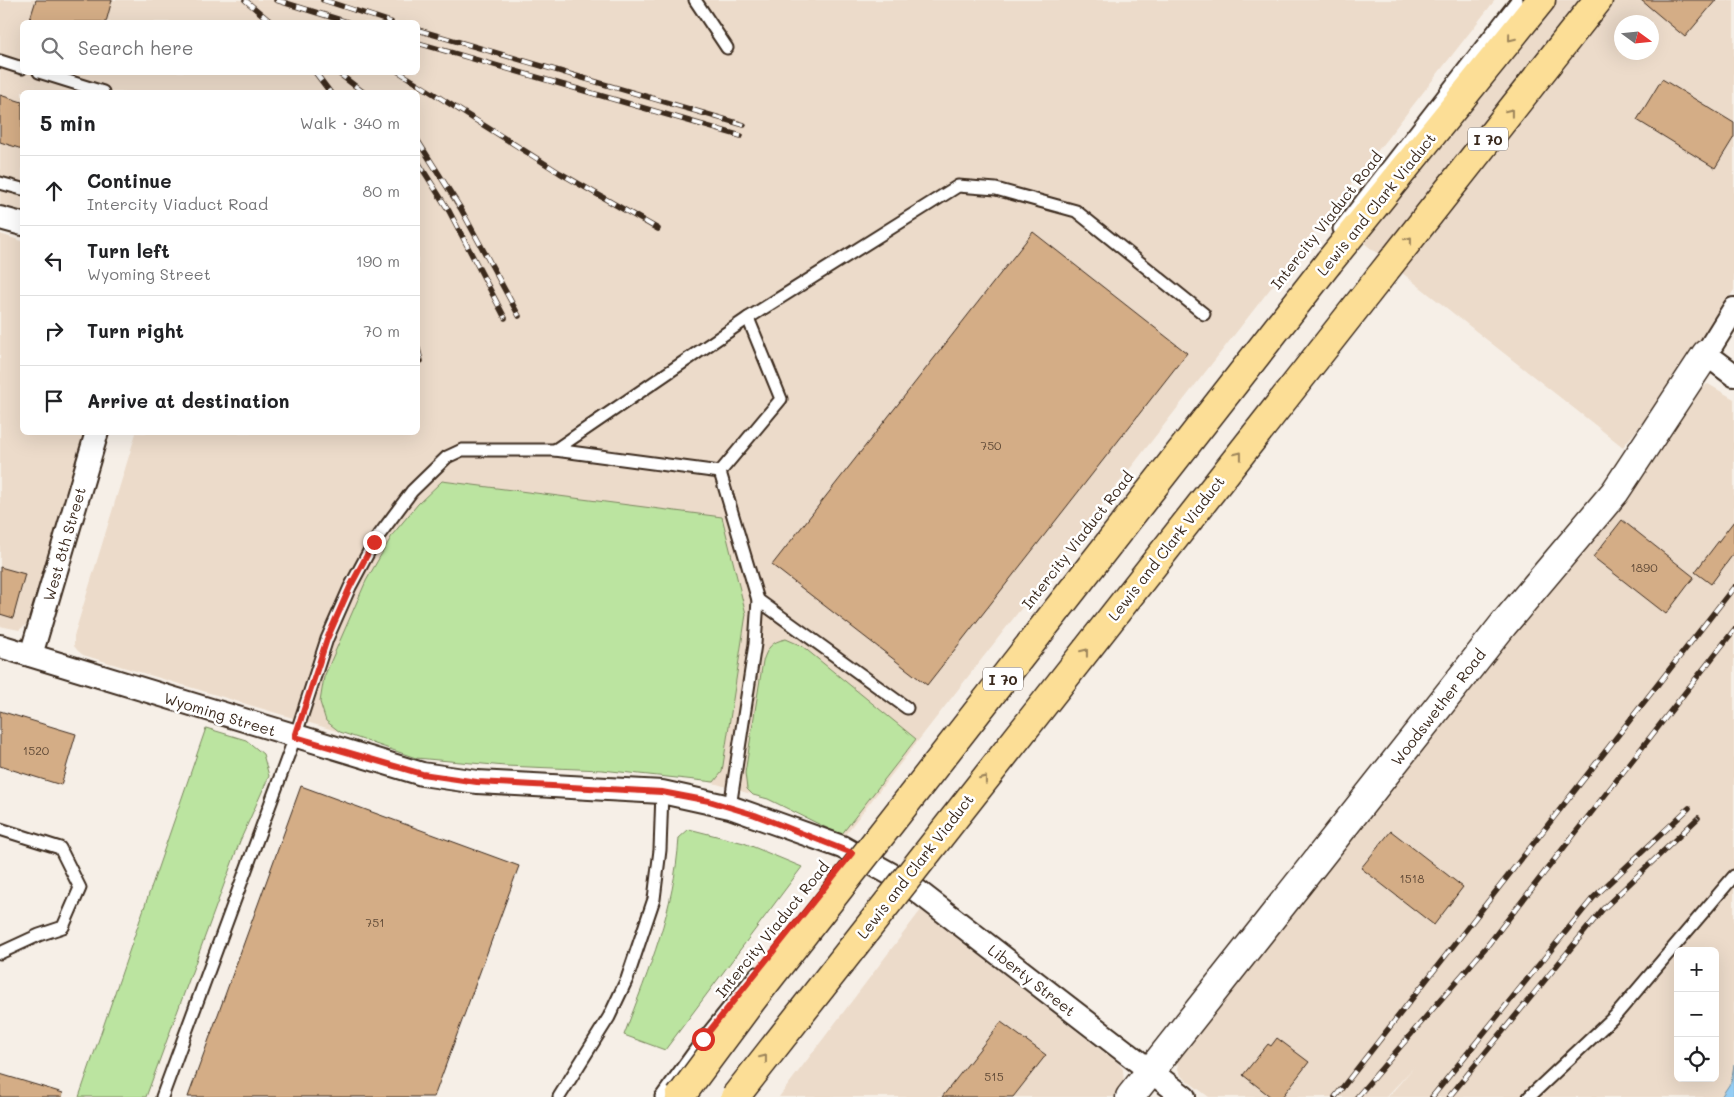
<!DOCTYPE html>
<html lang="en">
<head>
<meta charset="utf-8">
<style>
  body { margin:0; font-family:Mali,sans-serif; background:#f6f6f6; color:#202124 }
  .controls { position:absolute; right:15px; bottom:15px; display:grid; overflow:hidden; border-radius:8px; box-shadow:0 5px 20px #0002 }
  .controls button { width:45px; height:45px; display:grid; place-items:center; padding:0; border:0; border-bottom:1px solid #e0e0e0; background:#fff; color:#202124; font:25px sans-serif }
  .compass { position:absolute; left:1614px; top:15px; width:45px; height:45px; border-radius:50%; background:#fff; box-shadow:0 5px 20px #0002; rotate:105deg }
  .stop { position:absolute; width:15px; height:15px; margin:-11px; border:4px solid #d93025; border-radius:50%; background:#fff }
  .stop.end { background:#d93025; border-color:#fff; box-shadow:0 1px 5px #0008 }
  .list { margin:0; padding:0; list-style:none }
  h2 { display:flex; justify-content:space-between; align-items:center; height:65px; margin:0; padding:0 20px; font-size:21px }
  h2 small { font-size:16px; font-weight:400; color:#757577 }
  .list li { display:grid; grid-template-columns:32px 1fr auto; gap:15px; align-items:center; box-sizing:border-box; height:70px; padding:0 20px; border-top:1px solid #e0e0e0 }
  .list b { display:block; font-size:19px; white-space:nowrap }
  .list p { margin:0; font-size:16px; white-space:nowrap; color:#757577 }
  .list em { font-size:16px; font-style:normal; color:#757577 }
  .icon { flex:none; width:28px; height:28px; fill:none; stroke:currentColor; stroke-width:2; stroke-linecap:round; stroke-linejoin:round }
  .map { position:relative; flex:none; width:1734px; height:1097px; overflow:hidden }
  .search { position:absolute; background:#fff; box-shadow:0 5px 20px #0002; left:20px; top:20px; width:400px; height:55px; display:flex; align-items:center; gap:12px; box-sizing:border-box; padding:0 18px; border-radius:8px; color:#757577; font-size:19px }
  .panel { position:absolute; background:#fff; box-shadow:0 5px 20px #0002; left:20px; top:90px; width:400px; height:345px; border-radius:8px }
  .map>svg:first-child { display:block }
  .built { fill:#ecdbca; fill-rule:evenodd }
  .green { fill:#bbe4a0; stroke:#7b875f }
  .water { fill:#95cdf4; stroke:#718c9e }
  .building { fill:#d4ad86; stroke:#3b2a1e }
  .lines { fill:none; stroke-linecap:round; stroke-linejoin:round }
  .service-casing { stroke:#3b2a1e; stroke-width:15 }
  .minor-casing { stroke:#3b2a1e; stroke-width:26 }
  .tertiary-casing { stroke:#3b2a1e; stroke-width:31 }
  .motorway-casing { stroke:#3b2a1e; stroke-width:31 }
  .service { stroke:#fff; stroke-width:11 }
  .minor { stroke:#fff; stroke-width:22 }
  .tertiary { stroke:#fff; stroke-width:28 }
  .motorway { stroke:#fcde96; stroke-width:28 }
  .rail-casing { stroke:#3b2a1e; stroke-width:5.5 }
  .rail { stroke:#fff; stroke-width:4; stroke-dasharray:11; stroke-linecap:butt }
  .motorway-bridge-casing { stroke:#3b2a1e; stroke-width:31; stroke-linecap:butt }
  .motorway-bridge { stroke:#fcde96; stroke-width:28 }
  .oneway { stroke:#9c845a }
  .route { stroke:#d93025; stroke-width:6 }
  .labels { text-anchor:middle; dominant-baseline:central; stroke-width:5; stroke-linejoin:round; paint-order:stroke }
  .number-label { font-size:12px; fill:#614b38 }
  .shield { fill:#fff; stroke:#766a62; stroke-width:1 }
  .shield-label { font-size:14px; font-weight:bold; fill:#3b2a1e }
  .street-label { font-size:15px; fill:#3b2a1e; stroke:#fff }
</style>
</head>
<body>
<div class="map">
<svg width="1734" height="1097" viewBox="0 0 1734 1097">
  <rect width="100%" height="100%" fill="#f6efe7"/>
  <filter id="ink" filterUnits="userSpaceOnUse"><feTurbulence type="fractalNoise" baseFrequency=".02" numOctaves="2"/><feDisplacementMap in="SourceGraphic" scale="10" xChannelSelector="R" yChannelSelector="G"/><feConvolveMatrix kernelMatrix="1 2 1 2 8 2 1 2 1" color-interpolation-filters="sRGB"/></filter>
  <g filter="url(#ink)">
    <!-- built -->
    <g class="built">
      <path d="M 0,0 L 1495,0 L 844,836 L 768,799 L 703,780 L 602,770 L 505,766 L 416,758 L 340,732 L 83,655 L 78,651 L 74,646 L 74,636 L 136,433 L 418,432 L 418,92 L 22,92 L 22,211 L 0,205 ZM 22,22 L 418,22 L 418,72 L 22,72 Z"/>
      <path d="M 1551,0 L 1734,0 L 1734,290 L 1673,385 L 1623,447 L 1359,239 ZM 1622,22 L 1652,22 L 1652,52 L 1622,52 Z"/>
      <path d="M 0,234 L 22,241 L 22,432 L 85,433 L 33,613 L 26,625 L 19,630 L 0,626 Z"/>
      <path d="M 1708,384 L 1734,399 L 1734,1065 L 1731,1082 L 1721,1097 L 1388,1097 L 1414,1067 L 1386,1097 L 1209,1097 L 1182,1077 L 1178,1069 L 1177,1061 L 1182,1051 L 1625,497 L 1700,388 ZM 1678,951 L 1715,951 L 1715,1078 L 1678,1078 Z"/>
      <path d="M 921,910 L 1118,1063 L 1123,1069 L 1124,1084 L 1114,1097 L 779,1097 Z"/>
    </g>
    <!-- green -->
    <g class="green">
      <path d="M 442,481 L 722,517 L 746,614 L 722,772 L 714,782 L 602,770 L 505,766 L 416,758 L 340,732 L 326,721 L 320,702 L 324,677 L 366,581 L 393,534 L 418,504 Z"/>
      <path d="M 786,639 L 802,646 L 916,739 L 841,835 L 768,799 L 753,795 L 747,789 L 745,773 L 763,661 C 768,647 771,642 786,639 Z"/>
      <path d="M 206,728 L 246,740 L 263,754 L 269,776 L 240,841 L 146,1097 L 79,1097 Z"/>
      <path d="M 689,829 L 744,843 L 802,867 L 665,1050 L 624,1035 C 650,966 674,911 679,838 Z"/>
    </g>
    <!-- water -->
    <path class="water" d="M 1734,1065 L 1734,1097 L 1721,1097 L 1731,1082 Z"/>
    <!-- building -->
    <g class="building">
      <path d="M 36,0 L 112,0 L 106,22 L 29,22 Z"/>
      <path d="M 1641,0 L 1716,0 L 1685,37 Z"/>
      <path d="M 1662,79 L 1734,123 L 1734,137 L 1715,168 L 1637,120 Z"/>
      <path d="M 0,95 L 22,102 L 22,149 L 0,142 Z"/>
      <path d="M 1033,232 L 1187,353 L 927,685 L 772,565 Z"/>
      <path d="M 1622,520 L 1694,577 L 1666,614 L 1593,557 Z"/>
      <path d="M 1734,521 L 1734,553 L 1711,584 L 1695,572 Z"/>
      <path d="M 0,567 L 25,574 L 13,618 L 0,614 Z"/>
      <path d="M 0,711 L 76,734 L 61,785 L 0,766 Z"/>
      <path d="M 301,786 L 519,866 L 434,1097 L 188,1097 Z"/>
      <path d="M 1391,831 L 1463,887 L 1434,925 L 1361,868 Z"/>
      <path d="M 1001,1022 L 1046,1055 L 1013,1097 L 942,1097 Z"/>
      <path d="M 1277,1038 L 1309,1062 L 1282,1097 L 1271,1097 L 1243,1075 L 1268,1044 L 1271,1046 Z"/>
      <path d="M 0,1074 L 63,1093 L 62,1097 L 0,1097 Z"/>
    </g>
    <g class="lines">
      <defs>
        <g id="service">
          <path d="M 695,0 L 727,48"/>
          <path d="M 0,61 L 22,68"/>
          <path d="M 39,72 L 103,92"/>
          <path d="M 0,183 L 22,189"/>
          <path d="M 1339,229 L 1517,0"/>
          <path d="M 555,450 L 748,318"/>
          <path d="M 758,600 L 907,708"/>
          <path d="M 730,807 L 755,644 L 758,600 L 720,472 L 781,399 L 748,318 L 958,186 L 996,189 L 1076,211 L 1204,314"/>
          <path d="M 0,829 L 60,848 L 80,888 L 63,927 L 39,935 L 0,953"/>
          <path d="M 162,1097 L 295,737 L 327,639 L 350,587 L 374,542 L 412,491 L 447,457 L 462,450 L 555,450 L 720,472"/>
          <path d="M 559,1097 L 609,1017 L 627,979 L 654,899 L 660,850 L 662,792"/>
          <path d="M 661,1097 L 703,1039 L 756,973"/>
          <path d="M 1529,1097 L 1615,1016 L 1734,876"/>
        </g>
        <g id="minor">
          <path d="M 0,218 L 22,224"/>
          <path d="M 1734,309 L 1706,354 L 1734,375"/>
          <path d="M 0,646 L 422,774 L 477,782 L 662,792 L 730,807 L 842,847 L 907,883 L 1184,1097"/>
          <path d="M 31,655 L 97,432"/>
        </g>
        <path id="tertiary" d="M 1130,1097 L 1503,625 L 1615,492 L 1706,354"/>
        <g id="motorway">
          <path d="M 1329,262 L 1541,0"/>
          <path d="M 1379,278 L 1598,0"/>
        </g>
      </defs>
      <!-- service casing -->
      <use href="#service" class="service-casing"/>
      <!-- minor casing -->
      <use href="#minor" class="minor-casing"/>
      <!-- tertiary casing -->
      <use href="#tertiary" class="tertiary-casing"/>
      <!-- motorway casing -->
      <use href="#motorway" class="motorway-casing"/>
      <!-- service -->
      <use href="#service" class="service"/>
      <!-- minor -->
      <use href="#minor" class="minor"/>
      <!-- tertiary -->
      <use href="#tertiary" class="tertiary"/>
      <!-- motorway -->
      <use href="#motorway" class="motorway"/>
      <defs>
        <g id="rail">
          <path d="M 245,0 L 271,22"/>
          <path d="M 276,0 L 347,22"/>
          <path d="M 323,0 L 391,22"/>
          <path d="M 418,30 L 744,125"/>
          <path d="M 418,43 L 741,136"/>
          <path d="M 315,72 L 330,92"/>
          <path d="M 337,72 L 363,92"/>
          <path d="M 399,72 L 560,173 L 658,229"/>
          <path d="M 418,141 L 461,209 L 519,316"/>
          <path d="M 418,162 L 449,211 L 505,318"/>
          <path d="M 418,349 L 421,361"/>
          <path d="M 1335,1097 L 1734,587"/>
          <path d="M 1357,1097 L 1487,946 L 1734,630"/>
          <path d="M 1432,1097 L 1593,898 L 1689,808"/>
          <path d="M 1449,1097 L 1603,909 L 1698,818"/>
        </g>
      </defs>
      <!-- rail casing -->
      <use href="#rail" class="rail-casing"/>
      <!-- rail -->
      <use href="#rail" class="rail"/>
      <defs>
        <g id="motorway-bridge">
          <path d="M 680,1097 L 752,1000 L 1329,262"/>
          <path d="M 735,1097 L 1379,278"/>
        </g>
      </defs>
      <!-- motorway-bridge casing -->
      <use href="#motorway-bridge" class="motorway-bridge-casing"/>
      <!-- motorway-bridge -->
      <use href="#motorway-bridge" class="motorway-bridge"/>
    </g>
    <!-- one-way arrows -->
    <defs><path id="oneway-chevron" d="M-2-3.5L2.5 0L-2 3.5" fill="none" stroke-width="1.6" stroke-linecap="round" stroke-linejoin="round" transform="scale(1.25)"/></defs>
    <g class="oneway">
      <use href="#oneway-chevron" transform="translate(1511 38) rotate(129)"/>
      <use href="#oneway-chevron" transform="translate(1510 112) rotate(-52)"/>
      <use href="#oneway-chevron" transform="translate(1409 240) rotate(-52)"/>
      <use href="#oneway-chevron" transform="translate(1239 455) rotate(-52)"/>
      <use href="#oneway-chevron" transform="translate(1085 652) rotate(-52)"/>
      <use href="#oneway-chevron" transform="translate(984 779) rotate(-52)"/>
      <use href="#oneway-chevron" transform="translate(764 1058) rotate(-52)"/>
    </g>
  </g>
  <g class="lines" filter="url(#ink)">
    <!-- route -->
    <path class="route" d="M 374,542 L 350,587 L 327,639 L 295,737 L 422,774 L 477,782 L 662,792 L 709,801 L 755,815 L 852,853 L 703,1039"/>
  </g>
  <g class="labels">
    <!-- number labels -->
    <g class="number-label">
      <text x="991" y="445">750</text>
      <text x="1644" y="567">1890</text>
      <text x="36" y="750">1520</text>
      <text x="1412" y="878">1518</text>
      <text x="375" y="922">751</text>
      <text x="994" y="1076">515</text>
    </g>
    <!-- shield labels -->
    <g class="shield">
      <rect x="1468" y="127.5" width="40" height="23" rx="4"/>
      <rect x="983" y="667.5" width="40" height="23" rx="4"/>
    </g>
    <g class="shield-label">
      <text x="1488" y="139">I 70</text>
      <text x="1003" y="679">I 70</text>
    </g>
    <!-- street labels -->
    <g class="street-label">
      <text transform="translate(1376 204) rotate(-51)">Lewis and Clark Viaduct</text>
      <text transform="translate(1326 220) rotate(-52)">Intercity Viaduct Road</text>
      <text transform="translate(1077 540) rotate(-52)">Intercity Viaduct Road</text>
      <text transform="translate(64 544) rotate(-74)">West 8th Street</text>
      <text transform="translate(1166 548) rotate(-52)">Lewis and Clark Viaduct</text>
      <text transform="translate(1438 707) rotate(-52)">Woodswether Road</text>
      <text transform="translate(220 714) rotate(17)">Wyoming Street</text>
      <text transform="translate(915 866) rotate(-52)">Lewis and Clark Viaduct</text>
      <text transform="translate(772 929) rotate(-51)">Intercity Viaduct Road</text>
      <text transform="translate(1032 980) rotate(38)">Liberty Street</text>
    </g>
  </g>
</svg>
<div class="controls">
<button>+</button>
<button>−</button>
<button><svg class="icon" aria-label="locate" viewBox="0 0 24 24"><circle cx="12" cy="12" r="6"/><path d="M12 2v4M12 18v4M2 12h4M18 12h4"/></svg></button>
</div>
<svg class="compass" viewBox="-18 -18 36 36"><path d="M0-13l5 13h-10z" fill="#e53935"/><path d="M0 13l5-13h-10z" fill="#757577"/></svg>
<div class="stop" style="left:703px;top:1039px"></div>
<div class="stop end" style="left:374px;top:542px"></div>
<div class="search"><svg class="icon" aria-label="search" viewBox="0 0 24 24"><circle cx="10" cy="10" r="6"/><path d="M15 15l6 6"/></svg>Search here</div>
<section class="panel">
<h2>5 min<small>Walk · 340 m</small></h2>
<ul class="list">
<li><svg class="icon" aria-label="ahead" viewBox="0 0 24 24"><path d="M12 20V5M6 11l6-6 6 6"/></svg><div><b>Continue</b><p>Intercity Viaduct Road</p></div><em>80 m</em></li>
<li><svg class="icon" aria-label="left" viewBox="0 0 24 24"><path d="M17 20v-9H6M10 6l-5 5 5 5"/></svg><div><b>Turn left</b><p>Wyoming Street</p></div><em>190 m</em></li>
<li><svg class="icon" aria-label="right" viewBox="0 0 24 24"><path d="M7 20v-9h11M14 6l5 5-5 5"/></svg><div><b>Turn right</b></div><em>70 m</em></li>
<li><svg class="icon" aria-label="arrive" viewBox="0 0 24 24"><path d="M6 21V4h12l-3 4 3 4H6"/></svg><div><b>Arrive at destination</b></div></li>
</ul>
</section>
</div>
</body>
</html>
